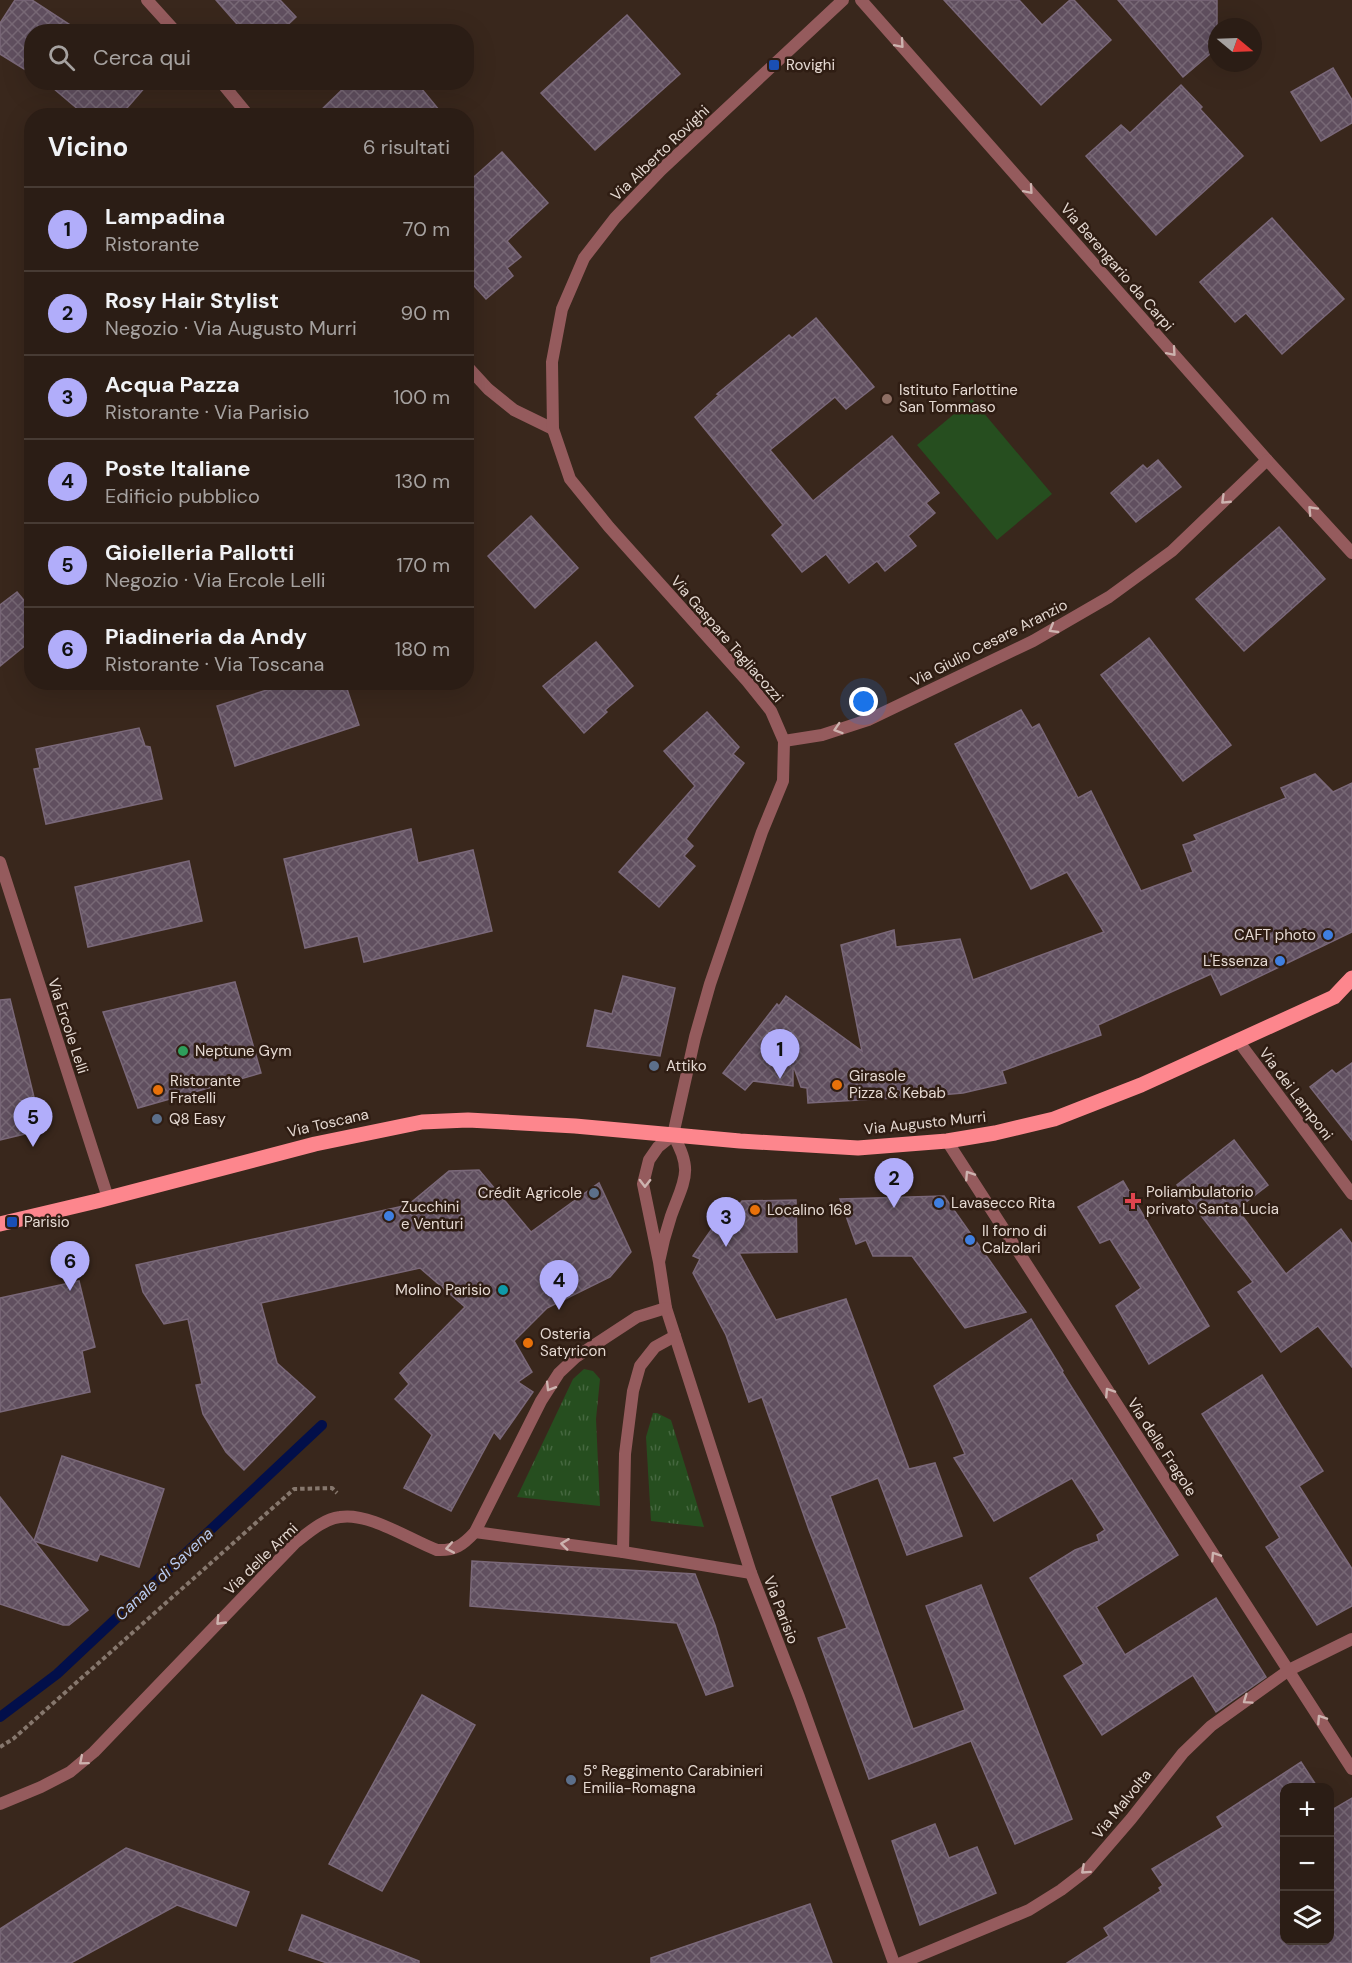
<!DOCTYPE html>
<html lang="it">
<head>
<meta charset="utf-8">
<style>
  body { margin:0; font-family:"DM Sans",sans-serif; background:#33261e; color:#f1f3f6 }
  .controls { position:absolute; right:18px; bottom:18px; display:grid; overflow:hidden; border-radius:12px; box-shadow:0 6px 24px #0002 }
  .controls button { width:54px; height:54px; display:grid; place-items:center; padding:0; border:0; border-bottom:2px solid #473b34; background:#2b1d15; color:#f1f3f6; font:30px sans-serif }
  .compass { position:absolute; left:1208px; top:18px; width:54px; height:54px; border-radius:50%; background:#2b1d15; box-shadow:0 6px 24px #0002; rotate:109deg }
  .you { position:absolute; left:864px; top:702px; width:21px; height:21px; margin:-15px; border:4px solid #fff; border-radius:50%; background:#1a73e8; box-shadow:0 0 0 9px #1a73e833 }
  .badge { display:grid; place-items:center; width:39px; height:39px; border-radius:50%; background:#b1adfa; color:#111; font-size:20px; font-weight:700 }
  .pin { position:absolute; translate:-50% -50px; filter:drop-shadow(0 2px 3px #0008) }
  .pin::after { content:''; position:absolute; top:32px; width:21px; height:18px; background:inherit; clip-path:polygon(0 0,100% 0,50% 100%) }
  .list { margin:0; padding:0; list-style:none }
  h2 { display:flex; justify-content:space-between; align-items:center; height:78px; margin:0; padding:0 24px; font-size:26px }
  h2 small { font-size:20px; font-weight:400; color:#a6a2a0 }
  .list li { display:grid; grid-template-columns:39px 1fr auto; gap:18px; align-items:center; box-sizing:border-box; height:84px; padding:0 24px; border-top:2px solid #473b34 }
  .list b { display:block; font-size:22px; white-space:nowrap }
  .list p { margin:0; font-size:20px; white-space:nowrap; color:#a6a2a0 }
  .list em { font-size:20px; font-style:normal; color:#a6a2a0 }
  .icon { flex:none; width:33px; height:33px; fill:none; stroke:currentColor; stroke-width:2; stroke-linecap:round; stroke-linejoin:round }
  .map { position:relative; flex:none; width:1352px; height:1963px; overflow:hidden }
  .search { position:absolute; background:#2b1d15; box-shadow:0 6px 24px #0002; left:24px; top:24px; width:450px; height:66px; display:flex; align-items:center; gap:15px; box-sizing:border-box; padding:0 21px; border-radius:24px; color:#a6a2a0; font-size:22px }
  .panel { position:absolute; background:#2b1d15; box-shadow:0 6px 24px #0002; left:24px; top:108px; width:450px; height:582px; border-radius:24px }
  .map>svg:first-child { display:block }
  .grass { fill:url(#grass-tufts) }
  .green { fill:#264e1f }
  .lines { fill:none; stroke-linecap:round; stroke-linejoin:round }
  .stream { stroke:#020f4a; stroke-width:10 }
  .building { fill:url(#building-cross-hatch); stroke:#7a6879; stroke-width:1.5 }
  .path { stroke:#86776d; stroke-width:4; stroke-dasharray:4.5 3; stroke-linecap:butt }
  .service { stroke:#955b5d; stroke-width:12 }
  .minor { stroke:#955b5d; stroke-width:12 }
  .tertiary { stroke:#955b5d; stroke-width:12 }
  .primary { stroke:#fd868d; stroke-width:15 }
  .oneway { stroke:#cdb3af }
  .transit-dot { fill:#1a4fb4; stroke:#2f1d13; stroke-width:2 }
  .education-dot { fill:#8d6e63; stroke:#2f1d13; stroke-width:2 }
  .shop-dot { fill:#3f7fe0; stroke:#2f1d13; stroke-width:2 }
  .leisure-dot { fill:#2e9e5b; stroke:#2f1d13; stroke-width:2 }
  .service-dot { fill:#5c6f8a; stroke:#2f1d13; stroke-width:2 }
  .food-dot { fill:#e8710a; stroke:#2f1d13; stroke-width:2 }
  .health-dot { fill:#e0444e; stroke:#2f1d13; stroke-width:2 }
  .culture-dot { fill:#0f9aa8; stroke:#2f1d13; stroke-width:2 }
  .labels { text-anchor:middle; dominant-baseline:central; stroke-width:5; stroke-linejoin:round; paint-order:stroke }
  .poi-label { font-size:15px; fill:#e5d9d2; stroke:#2f1d13; text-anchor:start }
  .street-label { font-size:15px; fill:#e5d9d2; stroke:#2f1d13 }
  .water-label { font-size:16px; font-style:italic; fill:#b9cbf0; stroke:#2f1d13 }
</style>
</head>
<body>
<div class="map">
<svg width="1352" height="1963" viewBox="0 0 1352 1963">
  <defs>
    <pattern id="grass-tufts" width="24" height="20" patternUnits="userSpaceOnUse" patternTransform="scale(1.5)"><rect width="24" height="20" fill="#264e1f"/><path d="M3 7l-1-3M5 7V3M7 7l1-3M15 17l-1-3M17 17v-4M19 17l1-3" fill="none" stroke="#45673f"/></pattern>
    <pattern id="building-cross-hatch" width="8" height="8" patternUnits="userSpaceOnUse" patternTransform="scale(1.5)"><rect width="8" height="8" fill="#604f5f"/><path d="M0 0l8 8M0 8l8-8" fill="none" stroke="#776875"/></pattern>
  </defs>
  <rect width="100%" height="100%" fill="#39271c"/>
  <!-- grass -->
  <g class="grass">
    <path d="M 584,1369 L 593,1371 L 600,1379 L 596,1419 L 600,1506 L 517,1497 L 573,1379 Z"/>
    <path d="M 653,1413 L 657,1413 L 671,1420 L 704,1527 L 651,1521 L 646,1437 Z"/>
  </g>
  <!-- green -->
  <path class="green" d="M 972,399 L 1052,494 L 997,540 L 917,445 Z"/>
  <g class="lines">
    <!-- stream -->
    <path class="stream" d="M 0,1717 L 57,1674 L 322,1425"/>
  </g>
  <!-- building -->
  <g class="building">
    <path d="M 15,0 L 32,0 L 81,32 L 32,32 L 32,74 L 0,54 L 0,23 Z"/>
    <path d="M 216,0 L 280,0 L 296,17 L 280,32 L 244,32 Z"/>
    <path d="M 944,0 L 1019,0 L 1042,25 L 1070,0 L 1074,0 L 1111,40 L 1041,105 Z"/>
    <path d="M 1118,0 L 1217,0 L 1217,48 L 1183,77 Z"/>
    <path d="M 627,15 L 680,74 L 595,150 L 541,93 Z"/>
    <path d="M 1333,68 L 1352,100 L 1352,123 L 1321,141 L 1291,92 Z"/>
    <path d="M 46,82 L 142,82 L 146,86 L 120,116 L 86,116 Z"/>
    <path d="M 350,82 L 416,82 L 444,116 L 315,116 Z"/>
    <path d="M 1181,85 L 1202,107 L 1200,109 L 1243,156 L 1156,235 L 1086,156 L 1121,125 L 1130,133 Z"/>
    <path d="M 502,152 L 548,203 L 507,241 L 521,257 L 507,268 L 513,276 L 486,299 L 466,277 L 466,184 Z"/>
    <path d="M 1272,218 L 1344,299 L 1282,354 L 1246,313 L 1235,322 L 1200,282 Z"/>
    <path d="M 816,318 L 874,387 L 846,409 L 835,397 L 770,450 L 813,501 L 892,436 L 939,493 L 926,503 L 935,513 L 908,536 L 916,546 L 885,571 L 877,561 L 849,583 L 826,554 L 802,572 L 772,535 L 783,525 L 695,417 L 719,395 L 717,394 L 789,335 L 792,338 Z"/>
    <path d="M 1158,460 L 1181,487 L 1136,522 L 1111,493 L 1143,465 L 1147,469 Z"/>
    <path d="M 531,516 L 578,568 L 535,608 L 488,556 Z"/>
    <path d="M 1279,527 L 1325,579 L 1244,651 L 1196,599 Z"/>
    <path d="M 17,592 L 32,610 L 32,640 L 0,666 L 0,605 Z"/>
    <path d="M 1149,638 L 1231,745 L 1183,781 L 1101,675 Z"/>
    <path d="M 596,642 L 633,686 L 605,710 L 607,712 L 584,733 L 543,686 Z"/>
    <path d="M 292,682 L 340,682 L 347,689 L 359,725 L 235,766 L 217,706 Z"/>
    <path d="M 1021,710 L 1032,728 L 1039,724 L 1078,798 L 1091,791 L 1141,891 L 1193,872 L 1183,845 L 1197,840 L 1194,835 L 1286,798 L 1281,788 L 1315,774 L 1333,792 L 1352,783 L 1352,932 L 1221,995 L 1211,974 L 1098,1025 L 1101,1035 L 1002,1071 L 1006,1083 L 963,1093 L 929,1096 L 808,1103 L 807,1088 L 801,1087 L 793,1065 L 793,1086 L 753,1081 L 745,1090 L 723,1073 L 777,1004 L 779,1006 L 786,996 L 862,1051 L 841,945 L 894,930 L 896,947 L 960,939 L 973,980 L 1104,932 L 1067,872 L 1031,889 L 955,744 Z"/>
    <path d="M 707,712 L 739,747 L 733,754 L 744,763 L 686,839 L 693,846 L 684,856 L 695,866 L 659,907 L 619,872 L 695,786 L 664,751 Z"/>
    <path d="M 139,728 L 145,746 L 150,747 L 162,799 L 46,824 L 34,769 L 40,768 L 36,749 Z"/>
    <path d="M 411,829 L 418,863 L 473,850 L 492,931 L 364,962 L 358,936 L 305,948 L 284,859 Z"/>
    <path d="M 189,861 L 202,921 L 88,947 L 75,887 Z"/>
    <path d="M 623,976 L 675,988 L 660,1056 L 587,1046 L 595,1010 L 612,1014 Z"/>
    <path d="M 235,982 L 261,1073 L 138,1108 L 103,1012 Z"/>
    <path d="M 10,999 L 42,1130 L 0,1140 L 0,1000 Z"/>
    <path d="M 1352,1063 L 1352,1140 L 1310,1087 L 1332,1070 L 1336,1074 Z"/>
    <path d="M 1234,1140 L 1268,1185 L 1237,1209 L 1286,1274 L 1341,1229 L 1352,1244 L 1352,1367 L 1318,1326 L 1281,1352 L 1238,1292 L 1253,1282 L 1177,1185 Z"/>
    <path d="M 479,1170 L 531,1232 L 599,1183 L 631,1252 L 610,1277 L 547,1308 L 514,1341 L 532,1372 L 518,1382 L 533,1392 L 500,1439 L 494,1432 L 451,1511 L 404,1488 L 432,1435 L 395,1399 L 409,1384 L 400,1373 L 465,1307 L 420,1268 L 261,1303 L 277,1363 L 315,1397 L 244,1470 L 226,1452 L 203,1414 L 196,1385 L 202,1384 L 188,1319 L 164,1324 L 143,1292 L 136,1265 L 408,1205 L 449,1171 Z"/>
    <path d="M 1123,1181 L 1209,1326 L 1149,1364 L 1116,1306 L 1141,1288 L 1110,1239 L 1100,1243 L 1078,1207 Z"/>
    <path d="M 944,1196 L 1026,1312 L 965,1328 L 912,1256 L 873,1256 L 866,1240 L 856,1244 L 840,1199 Z"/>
    <path d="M 796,1200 L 797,1252 L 739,1253 L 776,1320 L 846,1299 L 909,1469 L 935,1463 L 962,1536 L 907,1555 L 878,1478 L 830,1496 L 913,1729 L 965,1710 L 926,1606 L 981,1585 L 1072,1819 L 1015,1844 L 971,1741 L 869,1779 L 818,1638 L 847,1628 L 809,1530 L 762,1397 L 749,1402 L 726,1335 L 693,1273 L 700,1259 L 693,1256 L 727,1207 L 733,1212 L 742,1201 Z"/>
    <path d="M 79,1281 L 95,1347 L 82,1351 L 90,1392 L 0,1412 L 0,1298 Z"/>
    <path d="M 1031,1319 L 1063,1371 L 1062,1372 L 1178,1555 L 1096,1607 L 1125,1655 L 1216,1598 L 1266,1677 L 1216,1712 L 1193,1675 L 1102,1735 L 1064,1676 L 1084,1664 L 1030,1578 L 1075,1550 L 1099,1541 L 1097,1535 L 1105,1530 L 1072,1478 L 994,1521 L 954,1458 L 965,1454 L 934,1386 Z"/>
    <path d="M 1262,1375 L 1323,1471 L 1299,1486 L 1352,1569 L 1352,1606 L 1317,1625 L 1266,1547 L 1280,1538 L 1202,1414 Z"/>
    <path d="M 62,1456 L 164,1489 L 139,1567 L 100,1554 L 97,1561 L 34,1541 Z"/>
    <path d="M 0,1497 L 88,1610 L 69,1625 L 63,1625 L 0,1604 Z"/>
    <path d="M 472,1561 L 695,1574 L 715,1625 L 733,1686 L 706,1695 L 677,1623 L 470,1606 Z"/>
    <path d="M 422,1695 L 475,1725 L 382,1891 L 329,1864 Z"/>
    <path d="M 1301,1762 L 1318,1788 L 1284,1788 L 1284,1941 L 1329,1941 L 1329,1806 L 1332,1810 L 1352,1798 L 1352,1963 L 1067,1963 L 1109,1936 L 1104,1928 L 1161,1891 L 1159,1888 L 1163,1885 L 1152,1869 L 1223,1827 L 1217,1817 Z"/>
    <path d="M 935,1824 L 949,1858 L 977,1847 L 996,1893 L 920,1925 L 892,1841 Z"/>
    <path d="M 126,1848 L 249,1892 L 236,1926 L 177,1905 L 71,1963 L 0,1963 L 0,1929 Z"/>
    <path d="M 810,1904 L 832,1963 L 651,1963 L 651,1958 Z"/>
    <path d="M 302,1915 L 419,1961 L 419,1963 L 327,1963 L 289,1950 Z"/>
  </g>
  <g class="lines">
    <!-- path -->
    <path class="path" d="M 0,1747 L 13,1739 L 294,1489 L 332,1488 L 337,1493"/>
    <!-- service -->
    <g class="service">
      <path d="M 475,1532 L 623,1552 L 751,1573"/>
      <path d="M 623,1552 L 625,1454 L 633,1391 L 640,1366 L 655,1347 L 675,1336"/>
    </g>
    <!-- minor -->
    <g class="minor">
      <path d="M 147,0 L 176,32"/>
      <path d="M 861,0 L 1267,460 L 1352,553"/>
      <path d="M 221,82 L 249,116"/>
      <path d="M 466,365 L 488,389 L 514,410 L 553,429"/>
      <path d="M 784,741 L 822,735 L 868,720 L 1033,641 L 1109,597 L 1172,551 L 1267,460"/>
      <path d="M 0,862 L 108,1198"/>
      <path d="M 1239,1042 L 1352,1194"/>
      <path d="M 947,1141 L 1352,1769"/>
      <path d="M 659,1262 C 662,1246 666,1231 671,1216 C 684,1180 694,1171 673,1135 L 658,1147 L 649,1160 L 643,1184 L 659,1262 L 666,1308 L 751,1573 L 799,1697 L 894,1963"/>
      <path d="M 0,1804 L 41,1787 L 70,1772 L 94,1752 L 295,1543 C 308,1533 323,1519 340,1517 C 369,1512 410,1540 437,1550 C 455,1551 463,1545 475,1532 L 541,1401 L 559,1373 L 576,1357 L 637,1317 L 666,1308"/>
      <path d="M 901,1963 L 1029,1910 L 1061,1890 L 1087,1870 L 1131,1819 L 1183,1753 L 1211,1726 L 1289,1670 L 1352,1639"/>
    </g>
    <!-- tertiary -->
    <path class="tertiary" d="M 673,1135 L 695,1037 L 710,984 L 762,832 L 783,781 L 784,741 L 771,711 L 747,681 L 609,527 L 570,479 L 553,429 L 552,362 L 562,309 L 584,258 L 615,218 L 661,170 L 843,0"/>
    <!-- primary -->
    <path class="primary" d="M 0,1224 L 97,1201 L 315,1144 L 422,1122 L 468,1120 L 575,1126 L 740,1141 L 858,1148 L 947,1141 L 995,1133 L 1054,1119 L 1141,1085 L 1334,997 L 1352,978"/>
  </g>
  <!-- one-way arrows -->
  <defs><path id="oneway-chevron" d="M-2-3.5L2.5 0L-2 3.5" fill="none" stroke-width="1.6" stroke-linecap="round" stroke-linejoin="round" transform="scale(1.5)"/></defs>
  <g class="oneway">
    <use href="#oneway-chevron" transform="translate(900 44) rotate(49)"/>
    <use href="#oneway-chevron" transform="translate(1029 190) rotate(49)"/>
    <use href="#oneway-chevron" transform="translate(1172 352) rotate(49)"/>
    <use href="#oneway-chevron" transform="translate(1225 500) rotate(136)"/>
    <use href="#oneway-chevron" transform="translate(1312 510) rotate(-133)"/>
    <use href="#oneway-chevron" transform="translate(1053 629) rotate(150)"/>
    <use href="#oneway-chevron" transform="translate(838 729) rotate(162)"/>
    <use href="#oneway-chevron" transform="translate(969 1175) rotate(-123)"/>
    <use href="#oneway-chevron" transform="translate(645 1183) rotate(91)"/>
    <use href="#oneway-chevron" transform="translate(550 1387) rotate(121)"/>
    <use href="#oneway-chevron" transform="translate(1109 1392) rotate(-123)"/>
    <use href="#oneway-chevron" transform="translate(565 1544) rotate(-173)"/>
    <use href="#oneway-chevron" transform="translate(450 1548) rotate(170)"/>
    <use href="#oneway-chevron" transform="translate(1215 1556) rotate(-123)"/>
    <use href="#oneway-chevron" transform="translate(220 1621) rotate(134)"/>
    <use href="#oneway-chevron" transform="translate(1247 1700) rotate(145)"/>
    <use href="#oneway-chevron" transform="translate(1321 1719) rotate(-123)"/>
    <use href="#oneway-chevron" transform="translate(83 1761) rotate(140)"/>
    <use href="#oneway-chevron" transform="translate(1085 1870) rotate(138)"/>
  </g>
  <!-- markers -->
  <g class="transit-dot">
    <rect x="768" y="59" width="12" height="12" rx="3"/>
    <rect x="6" y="1216" width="12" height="12" rx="3"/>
  </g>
  <circle class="education-dot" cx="887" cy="399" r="6"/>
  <g class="shop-dot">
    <circle cx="1328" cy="935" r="6"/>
    <circle cx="1280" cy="961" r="6"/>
    <circle cx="939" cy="1203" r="6"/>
    <circle cx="389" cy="1216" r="6"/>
    <circle cx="970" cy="1240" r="6"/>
  </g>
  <circle class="leisure-dot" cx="183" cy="1051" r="6"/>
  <g class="service-dot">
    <circle cx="654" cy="1066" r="6"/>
    <circle cx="157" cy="1119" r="6"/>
    <circle cx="594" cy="1193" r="6"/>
    <circle cx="571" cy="1780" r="6"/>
  </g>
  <g class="food-dot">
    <circle cx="837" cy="1085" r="6"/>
    <circle cx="158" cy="1090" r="6"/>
    <circle cx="755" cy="1210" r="6"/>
    <circle cx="528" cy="1343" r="6"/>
  </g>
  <path class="health-dot" d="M1130 1192h6v6h6v6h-6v6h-6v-6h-6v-6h6z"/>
  <circle class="culture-dot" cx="503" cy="1290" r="6"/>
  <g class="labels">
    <!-- poi labels -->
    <g class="poi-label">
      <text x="786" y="65">Rovighi</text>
      <text x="899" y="390">Istituto Farlottine<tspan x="899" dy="17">San Tommaso</tspan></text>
      <text x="1316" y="935" text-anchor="end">CAFT photo</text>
      <text x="1268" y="961" text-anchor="end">L'Essenza</text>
      <text x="195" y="1051">Neptune Gym</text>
      <text x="666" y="1066">Attiko</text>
      <text x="849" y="1076">Girasole<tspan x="849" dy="17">Pizza &amp; Kebab</tspan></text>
      <text x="170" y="1081">Ristorante<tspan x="170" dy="17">Fratelli</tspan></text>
      <text x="169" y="1119">Q8 Easy</text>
      <text x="1146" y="1192">Poliambulatorio<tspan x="1146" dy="17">privato Santa Lucia</tspan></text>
      <text x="582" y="1193" text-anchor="end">Crédit Agricole</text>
      <text x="951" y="1203">Lavasecco Rita</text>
      <text x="401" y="1207">Zucchini<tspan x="401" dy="17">e Venturi</tspan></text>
      <text x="767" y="1210">Localino 168</text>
      <text x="24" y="1222">Parisio</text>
      <text x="982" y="1231">Il forno di<tspan x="982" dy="17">Calzolari</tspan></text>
      <text x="491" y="1290" text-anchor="end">Molino Parisio</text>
      <text x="540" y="1334">Osteria<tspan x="540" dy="17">Satyricon</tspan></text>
      <text x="583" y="1771">5° Reggimento Carabinieri<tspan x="583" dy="17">Emilia-Romagna</tspan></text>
    </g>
    <!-- street labels -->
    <g class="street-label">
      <text transform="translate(660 153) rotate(-44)">Via Alberto Rovighi</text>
      <text transform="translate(1117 267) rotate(49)">Via Berengario da Carpi</text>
      <text transform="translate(727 639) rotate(49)">Via Gaspare Tagliacozzi</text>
      <text transform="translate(989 643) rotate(-27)">Via Giulio Cesare Aranzio</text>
      <text transform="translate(68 1026) rotate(72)">Via Ercole Lelli</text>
      <text transform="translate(1296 1094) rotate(53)">Via dei Lamponi</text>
      <text transform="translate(328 1123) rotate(-13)">Via Toscana</text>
      <text transform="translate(925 1123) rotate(-6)">Via Augusto Murri</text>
      <text transform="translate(1162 1447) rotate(57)">Via delle Fragole</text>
      <text transform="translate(261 1559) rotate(-44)">Via delle Armi</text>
      <text transform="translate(781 1610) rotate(69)">Via Parisio</text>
      <text transform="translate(1122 1804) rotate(-51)">Via Malvolta</text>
    </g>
    <!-- water labels -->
    <g class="water-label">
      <text transform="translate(164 1574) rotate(-43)">Canale di Savena</text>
    </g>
  </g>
</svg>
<div class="controls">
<button>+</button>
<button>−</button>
<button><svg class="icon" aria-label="layers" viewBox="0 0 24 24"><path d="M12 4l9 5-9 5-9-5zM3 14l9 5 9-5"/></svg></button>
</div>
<svg class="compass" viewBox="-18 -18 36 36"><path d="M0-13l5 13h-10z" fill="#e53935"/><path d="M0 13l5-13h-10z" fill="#a6a2a0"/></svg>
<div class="you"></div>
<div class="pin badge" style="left:780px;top:1079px">1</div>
<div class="pin badge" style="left:894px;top:1208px">2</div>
<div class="pin badge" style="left:726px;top:1247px">3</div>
<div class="pin badge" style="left:559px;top:1310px">4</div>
<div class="pin badge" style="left:33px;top:1147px">5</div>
<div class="pin badge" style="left:70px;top:1291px">6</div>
<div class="search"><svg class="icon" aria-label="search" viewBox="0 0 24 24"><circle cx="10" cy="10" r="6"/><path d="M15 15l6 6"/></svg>Cerca qui</div>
<section class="panel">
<h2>Vicino<small>6 risultati</small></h2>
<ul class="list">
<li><span class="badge">1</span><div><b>Lampadina</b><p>Ristorante</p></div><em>70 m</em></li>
<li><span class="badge">2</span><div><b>Rosy Hair Stylist</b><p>Negozio · Via Augusto Murri</p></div><em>90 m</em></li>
<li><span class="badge">3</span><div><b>Acqua Pazza</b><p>Ristorante · Via Parisio</p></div><em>100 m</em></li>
<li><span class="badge">4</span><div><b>Poste Italiane</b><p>Edificio pubblico</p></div><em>130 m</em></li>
<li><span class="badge">5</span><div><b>Gioielleria Pallotti</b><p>Negozio · Via Ercole Lelli</p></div><em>170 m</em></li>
<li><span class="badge">6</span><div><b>Piadineria da Andy</b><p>Ristorante · Via Toscana</p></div><em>180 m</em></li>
</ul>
</section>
</div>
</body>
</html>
